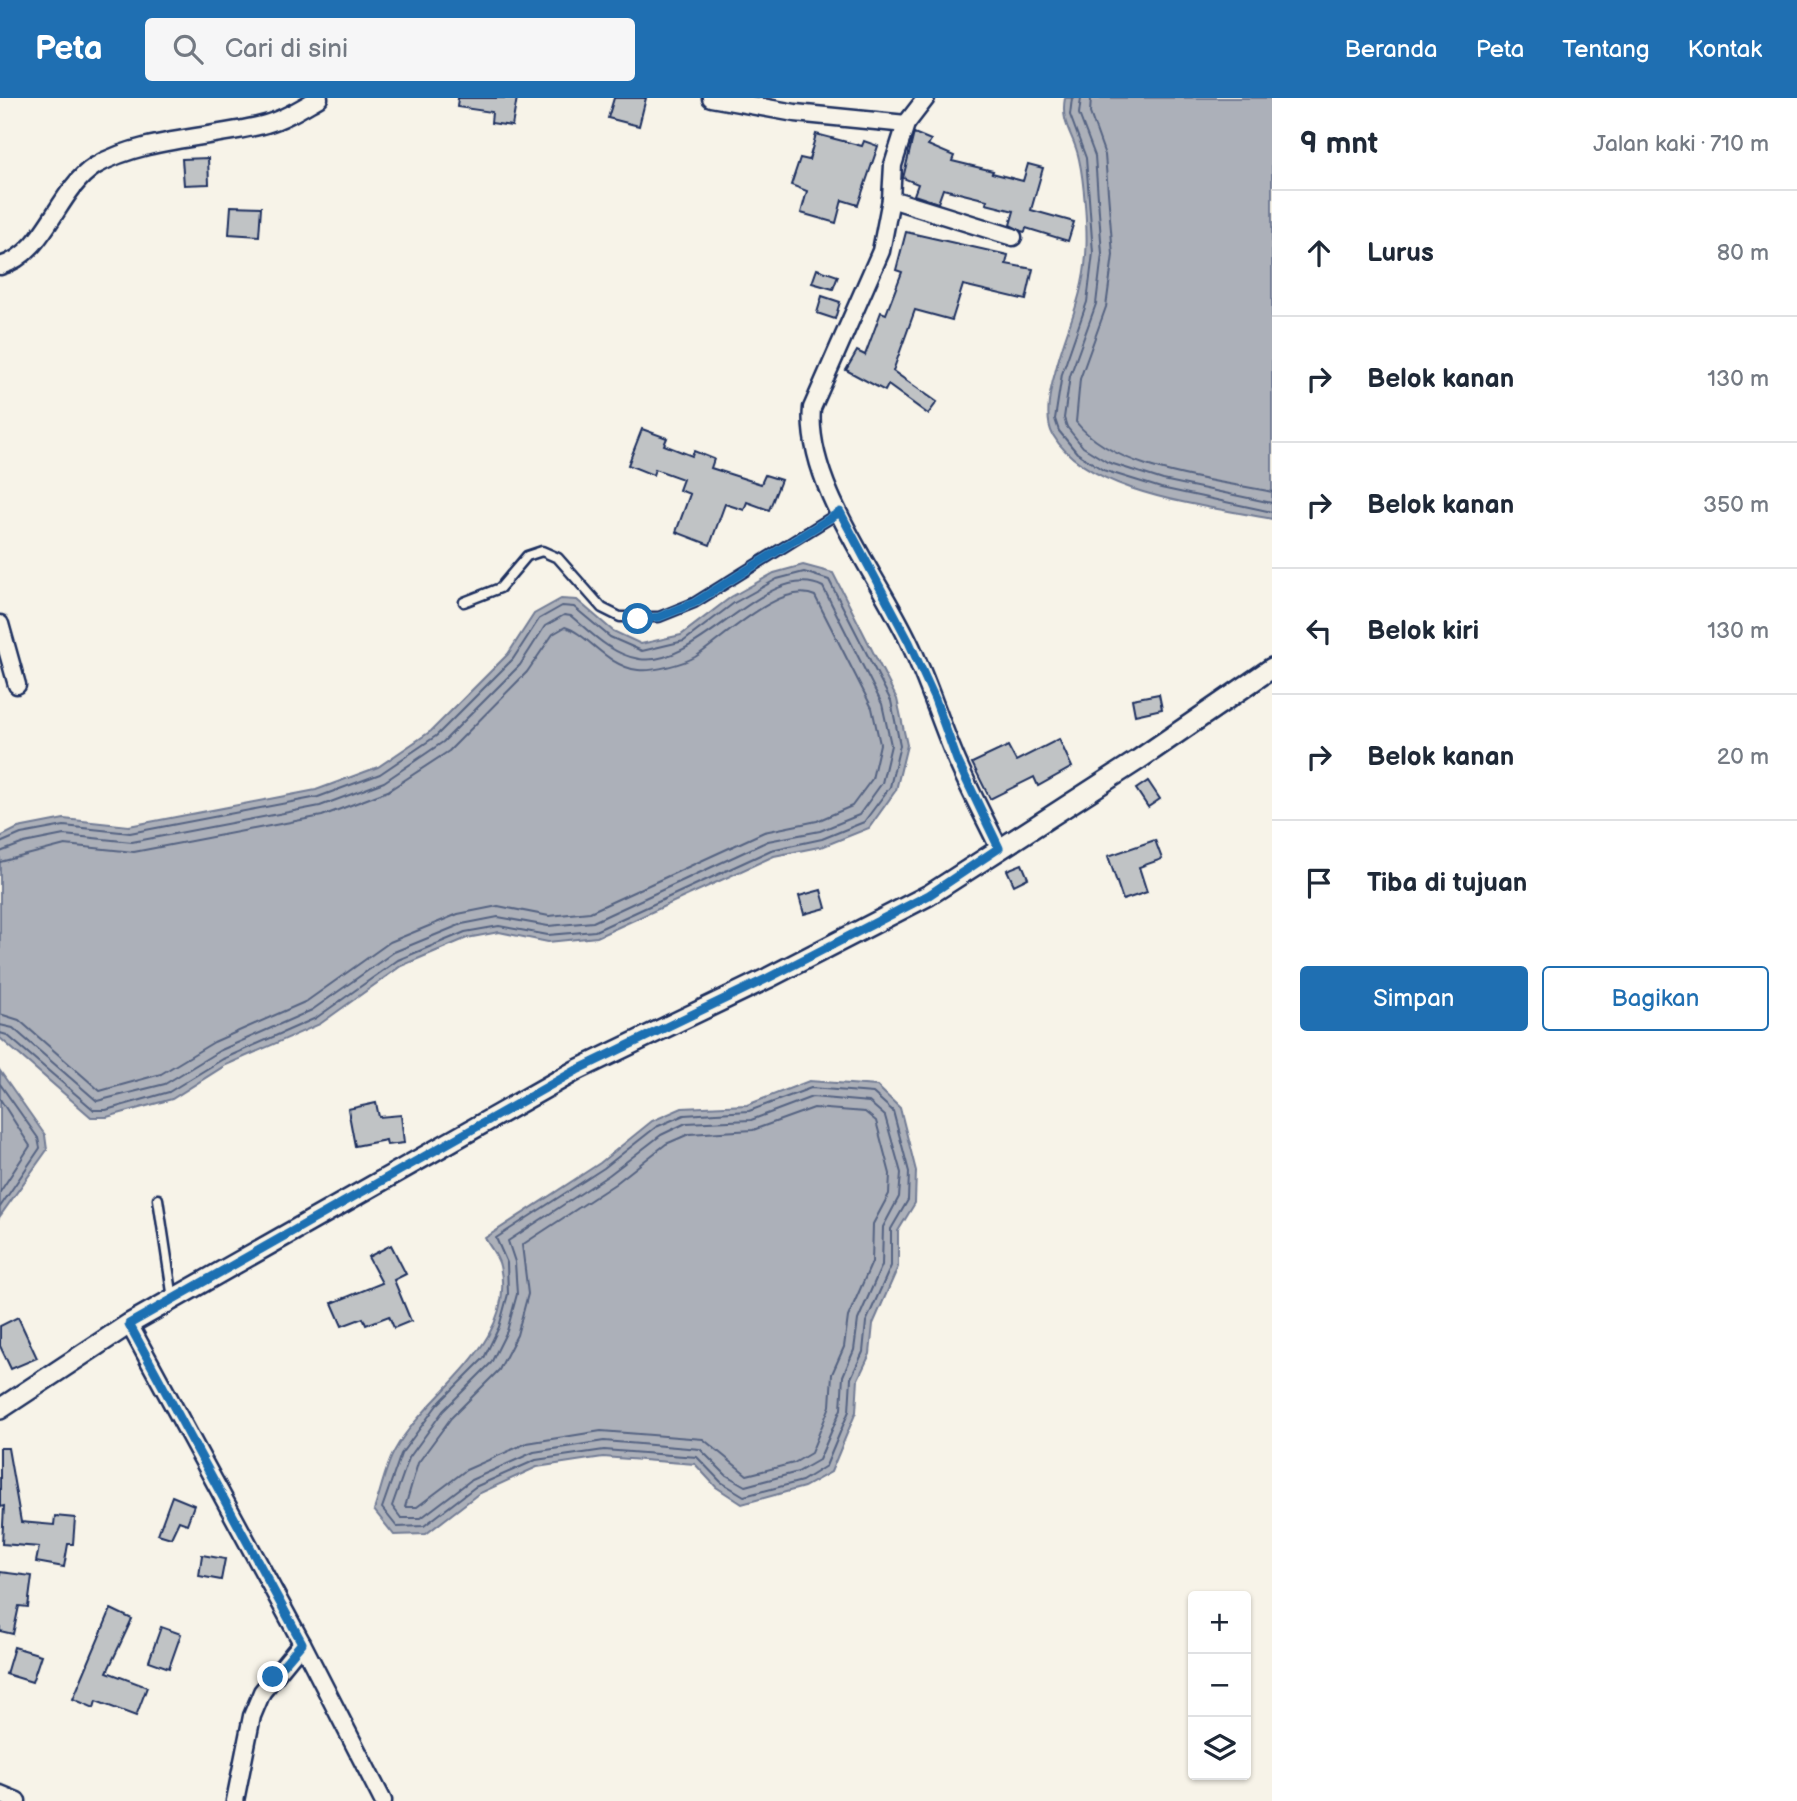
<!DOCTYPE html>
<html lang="id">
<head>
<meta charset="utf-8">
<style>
  body { margin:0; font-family:"Balsamiq Sans",sans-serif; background:#f6f6f7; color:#1f2937 }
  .controls { position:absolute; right:21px; bottom:21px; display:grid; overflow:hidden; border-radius:7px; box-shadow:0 2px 5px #0004 }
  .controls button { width:63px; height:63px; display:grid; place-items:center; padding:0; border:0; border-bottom:2px solid #e0e1e3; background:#fff; color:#1f2937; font:35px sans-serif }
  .stop { position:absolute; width:21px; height:21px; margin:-16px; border:5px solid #1f6fb2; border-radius:50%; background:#fff }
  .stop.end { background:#1f6fb2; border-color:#fff; box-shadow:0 2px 7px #0008 }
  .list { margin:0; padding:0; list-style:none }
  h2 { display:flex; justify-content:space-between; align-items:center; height:91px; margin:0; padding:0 28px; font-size:30px }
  h2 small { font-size:23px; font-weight:400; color:#747a83 }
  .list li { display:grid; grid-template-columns:46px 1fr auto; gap:21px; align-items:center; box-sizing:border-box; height:126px; padding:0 28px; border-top:2px solid #e0e1e3 }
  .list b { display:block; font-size:26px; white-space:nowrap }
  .list em { font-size:23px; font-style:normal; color:#747a83 }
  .actions { display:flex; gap:14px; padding:21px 28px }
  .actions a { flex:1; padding:16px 0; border:2px solid #1f6fb2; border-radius:7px; text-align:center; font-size:24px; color:#1f6fb2 }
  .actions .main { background:#1f6fb2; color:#fff }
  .icon { flex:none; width:38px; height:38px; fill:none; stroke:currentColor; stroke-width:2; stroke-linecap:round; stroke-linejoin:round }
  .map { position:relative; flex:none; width:1272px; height:1703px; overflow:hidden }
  header { display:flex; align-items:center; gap:42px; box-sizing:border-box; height:98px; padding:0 35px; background:#1f6fb2; color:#fff }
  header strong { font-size:33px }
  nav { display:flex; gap:38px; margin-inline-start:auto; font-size:24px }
  .search { width:490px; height:63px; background:#f6f6f7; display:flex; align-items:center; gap:18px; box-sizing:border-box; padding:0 24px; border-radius:7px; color:#747a83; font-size:26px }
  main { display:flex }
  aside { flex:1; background:#fff }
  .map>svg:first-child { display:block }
  .water { fill:#acb0b9; stroke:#727c95; stroke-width:2 }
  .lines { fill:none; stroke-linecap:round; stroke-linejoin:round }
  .shore { stroke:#556382; stroke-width:2 }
  .building { fill:#c0c3c5; stroke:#1b2f5e; stroke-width:2 }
  .service-casing { stroke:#1b2f5e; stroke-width:13 }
  .minor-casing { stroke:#1b2f5e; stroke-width:21 }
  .tertiary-casing { stroke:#1b2f5e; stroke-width:24 }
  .service { stroke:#f7f3e8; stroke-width:8 }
  .minor { stroke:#f7f3e8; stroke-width:16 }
  .tertiary { stroke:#f7f3e8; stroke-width:19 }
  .route { stroke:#1f6fb2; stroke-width:9 }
</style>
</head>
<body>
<header>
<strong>Peta</strong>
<div class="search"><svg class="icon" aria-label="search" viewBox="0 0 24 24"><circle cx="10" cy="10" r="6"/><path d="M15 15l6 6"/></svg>Cari di sini</div>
<nav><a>Beranda</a><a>Peta</a><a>Tentang</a><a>Kontak</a></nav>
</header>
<main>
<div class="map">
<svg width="1272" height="1703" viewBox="0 0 1272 1703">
  <rect width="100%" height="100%" fill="#f7f3e8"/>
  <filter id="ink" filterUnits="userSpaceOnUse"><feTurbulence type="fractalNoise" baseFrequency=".0143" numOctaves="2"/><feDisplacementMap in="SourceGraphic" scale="14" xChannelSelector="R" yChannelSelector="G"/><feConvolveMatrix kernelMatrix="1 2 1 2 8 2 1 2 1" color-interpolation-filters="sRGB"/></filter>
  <g filter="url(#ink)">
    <!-- water -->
    <g class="water">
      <path d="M 1065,0 L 1272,0 L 1272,421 C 1209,408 1088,397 1053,337 C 1044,321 1050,292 1055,275 C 1065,232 1083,203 1086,157 C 1088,133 1084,83 1079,61 C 1074,36 1060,27 1065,0 Z"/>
      <path d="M 803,467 L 833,475 L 897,601 L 907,647 L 896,692 L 869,730 L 824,748 L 774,758 L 597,839 L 548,844 L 499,834 L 467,840 L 401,868 L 320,926 L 226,967 L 172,1001 L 107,1019 L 91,1019 L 0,940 L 0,739 L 18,730 L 64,721 L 129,728 L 316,692 L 378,669 L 431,633 L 508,556 L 534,516 L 561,501 L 577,502 L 613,533 L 641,546 L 681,537 L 731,499 L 774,475 Z"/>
      <path d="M 0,973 L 45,1037 L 47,1052 L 0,1118 Z"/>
      <path d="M 809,983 L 877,988 L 900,1010 L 916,1073 L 915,1105 L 898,1133 L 898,1169 L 873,1226 L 870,1256 L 858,1281 L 856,1314 L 831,1374 L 804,1389 L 742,1406 L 716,1389 L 695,1366 L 603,1359 L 537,1369 L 478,1396 L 426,1436 L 394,1437 L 374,1412 C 381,1393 385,1369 395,1352 C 428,1293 518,1247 500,1168 C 498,1158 489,1148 485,1140 L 600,1065 L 652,1023 L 682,1010 L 747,1007 Z"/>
    </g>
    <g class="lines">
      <!-- shore -->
      <g class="shore">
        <path d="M 1072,0 L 1070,17 L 1086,60 L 1093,155 L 1087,204 L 1062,276 L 1055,321 L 1059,333 L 1077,355 L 1103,372 L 1161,390 L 1272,414"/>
        <path d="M 1081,0 L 1079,16 L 1095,58 L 1102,156 L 1096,206 L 1070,278 L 1064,320 L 1067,329 L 1083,349 L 1107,364 L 1163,382 L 1272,405"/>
        <path d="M 1091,0 L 1090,15 L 1105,57 L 1113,157 L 1106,209 L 1080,281 L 1076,324 C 1116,374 1211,381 1272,394"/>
        <path d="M 0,745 L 21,736 L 64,728 L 130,735 L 318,699 L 380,676 L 436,638 L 513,561 L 539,521 L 562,508 L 574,509 L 610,539 L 642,553 L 684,543 L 734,505 L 777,481 L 804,474 L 829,482 L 891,603 L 900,647 L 890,689 L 864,724 L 822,741 L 771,752 L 595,833 L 548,837 L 499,828 L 465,834 L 398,862 L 316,920 L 223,961 L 169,994 L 106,1012 L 94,1012 L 7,937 L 0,935"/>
        <path d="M 0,754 L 24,745 L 64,737 L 132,744 L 320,708 L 384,684 L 443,644 L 520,567 L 545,528 L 564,517 L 571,518 C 590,534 612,557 639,561 C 700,571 767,460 823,489 L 882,606 L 891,647 L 882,685 L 859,717 L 820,733 L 768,743 L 593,824 L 548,828 L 498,819 L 462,826 L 394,854 L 312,912 L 219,953 L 165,986 L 97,1003 L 13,930 L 0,927"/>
        <path d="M 0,764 L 65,747 L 134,754 L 322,718 L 388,693 L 449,653 L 527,574 L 553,536 L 565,529 C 588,536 606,568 638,572 C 652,574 683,566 695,559 C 723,541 781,482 815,498 L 872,610 L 880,646 L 872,681 L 852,708 L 817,723 L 764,734 L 590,814 L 549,818 L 498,808 L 458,816 L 390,844 L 307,903 L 214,944 L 161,976 L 100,993 L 19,922 L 0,916"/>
        <path d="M 0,986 L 38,1040 L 40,1050 L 0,1109"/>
        <path d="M 811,990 L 873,995 L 893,1013 L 909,1074 L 908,1102 L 891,1131 L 891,1168 L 866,1224 L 863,1254 L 851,1280 L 849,1313 L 826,1368 L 802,1383 L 744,1398 L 721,1384 L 697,1359 L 604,1352 L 536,1362 L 475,1389 L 424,1428 L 397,1429 L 382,1410 L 401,1356 L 437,1307 L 484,1260 L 499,1229 L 508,1196 L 507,1165 L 496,1140 L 604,1070 L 656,1029 L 684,1017 L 749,1013 Z"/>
        <path d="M 812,999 L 869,1004 L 885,1018 L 901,1075 L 899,1099 L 883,1129 L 882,1167 L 858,1222 L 854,1252 L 843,1278 L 841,1311 L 819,1362 L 798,1374 L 745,1388 L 726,1377 L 700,1351 L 604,1343 L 534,1354 L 471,1382 L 421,1420 L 401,1420 L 392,1408 L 409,1360 L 443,1313 L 491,1265 L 507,1233 L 517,1196 L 515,1164 L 508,1143 L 609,1077 L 661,1037 L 686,1025 L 751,1022 Z"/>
        <path d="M 0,1001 L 30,1048 L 0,1094"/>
        <path d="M 814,1010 L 865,1014 L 876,1023 L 890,1076 L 889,1096 L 873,1126 L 872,1164 L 848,1219 L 844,1249 L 832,1276 L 830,1308 L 811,1355 L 794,1365 L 747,1377 L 703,1341 L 601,1333 L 527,1345 L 466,1372 L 417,1409 L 405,1409 L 418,1365 L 451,1320 L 499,1272 L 517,1237 L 528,1196 L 522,1147 L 615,1086 L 666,1046 L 689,1036 L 753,1032 Z"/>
      </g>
    </g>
    <!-- building -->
    <g class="building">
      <path d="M 458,0 L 517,0 L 512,28 L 491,25 L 492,14 L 457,9 Z"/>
      <path d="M 614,0 L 646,0 L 639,28 L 608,20 Z"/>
      <path d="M 914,35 L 931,42 L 928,47 L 954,58 L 952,63 L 993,73 L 992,75 L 1023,83 L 1028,66 L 1043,70 L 1031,112 L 1074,124 L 1068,143 L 1026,130 L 1025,134 L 1021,133 L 1010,127 L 1014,113 L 986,106 L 987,102 L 943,91 L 938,105 L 914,97 L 918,86 L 903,80 Z"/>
      <path d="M 816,36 L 862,48 L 864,43 L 878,48 L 858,107 L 842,102 L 836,125 L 801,115 L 807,93 L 791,87 L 800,60 L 809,62 Z"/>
      <path d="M 208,60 L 209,86 L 184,87 L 182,61 Z"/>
      <path d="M 231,108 L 261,109 L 259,138 L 229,136 Z"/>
      <path d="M 906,134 L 1008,157 L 1006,166 L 1033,171 L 1026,202 L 963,187 L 952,222 L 915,212 L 893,273 L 937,304 L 928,316 L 888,287 L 885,293 L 846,272 L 857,253 L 865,257 L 881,214 L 886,216 L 902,174 L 896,172 Z"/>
      <path d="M 817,171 L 838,178 L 833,191 L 812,185 Z"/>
      <path d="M 822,198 L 840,204 L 835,221 L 817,215 Z"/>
      <path d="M 642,331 L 667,340 L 664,347 L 692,358 L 694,353 L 714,361 L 711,370 L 761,386 L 765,377 L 781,382 L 769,412 L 747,404 L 744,412 L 725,406 L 710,447 L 676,434 L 690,396 L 679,392 L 683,381 L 655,371 L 653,377 L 628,367 Z"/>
      <path d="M 1159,596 L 1162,611 L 1135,617 L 1132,601 Z"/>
      <path d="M 1059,641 L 1072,669 L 1038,688 L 1034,679 L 990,701 L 972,665 L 1008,648 L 1016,663 Z"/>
      <path d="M 1148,683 L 1160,701 L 1148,709 L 1136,691 Z"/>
      <path d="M 1155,742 L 1162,761 L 1139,769 L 1147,794 L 1123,802 L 1108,758 Z"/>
      <path d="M 1022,766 L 1028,780 L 1014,787 L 1007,772 Z"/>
      <path d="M 821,792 L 826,810 L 804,816 L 799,798 Z"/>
      <path d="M 376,1005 L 379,1019 L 401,1017 L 404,1045 L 387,1047 L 386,1042 L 355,1048 L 348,1011 Z"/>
      <path d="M 391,1147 L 406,1176 L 394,1182 L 411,1223 L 394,1230 L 389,1218 L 366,1227 L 363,1220 L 342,1228 L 332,1205 L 382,1185 L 368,1159 Z"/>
      <path d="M 18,1219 L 37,1260 L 11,1271 L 0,1248 L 0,1228 Z"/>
      <path d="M 0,1350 L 8,1350 L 21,1424 L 54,1427 L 55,1418 L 75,1420 L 73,1446 L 68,1446 L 64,1469 L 36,1464 L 39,1449 L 2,1446 L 4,1408 L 0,1409 Z"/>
      <path d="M 172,1398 L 194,1407 L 187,1426 L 179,1423 L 171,1440 L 158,1436 Z"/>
      <path d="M 202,1457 L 225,1461 L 221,1482 L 199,1478 Z"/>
      <path d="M 0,1474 L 32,1478 L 28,1509 L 19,1508 L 13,1536 L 0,1533 Z"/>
      <path d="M 111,1511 L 132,1521 L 107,1574 L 147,1589 L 136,1618 L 96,1603 L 94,1610 L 73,1601 Z"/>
      <path d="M 161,1529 L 181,1536 L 169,1570 L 149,1563 Z"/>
      <path d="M 14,1549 L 41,1557 L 32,1584 L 6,1576 Z"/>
    </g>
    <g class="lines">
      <defs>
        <g id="service">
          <path d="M 464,504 L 500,490 L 527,458 L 542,453 L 558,460 L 602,510 L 620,519 L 659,519 L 694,505 L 840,414"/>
          <path d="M 158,1101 L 173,1201"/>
        </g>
        <g id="minor">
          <path d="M 711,0 L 795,15 L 906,26"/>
          <path d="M 926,0 L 906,26 L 893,67 L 891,101 L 881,153 L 812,310 C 805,385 877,476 909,544 C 928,583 940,624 957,663 C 970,693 985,721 999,750"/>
          <path d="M 891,101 L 1013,139"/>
          <path d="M 0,168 C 46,156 57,92 95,68 C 142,40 214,40 266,26 C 285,21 303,9 319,0"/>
          <path d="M 0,526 L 17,587"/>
          <path d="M 129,1226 L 302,1545 L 383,1703"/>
          <path d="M 0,1696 L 17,1703"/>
          <path d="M 235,1703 L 252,1618 L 262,1594 L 302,1545"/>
        </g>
        <path id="tertiary" d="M 0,1311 L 129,1226 L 577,972 L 768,880 L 929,797 L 1138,662 L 1272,570"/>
      </defs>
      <!-- service casing -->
      <use href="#service" class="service-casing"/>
      <!-- minor casing -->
      <use href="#minor" class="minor-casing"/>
      <!-- tertiary casing -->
      <use href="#tertiary" class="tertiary-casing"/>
      <!-- service -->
      <use href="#service" class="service"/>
      <!-- minor -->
      <use href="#minor" class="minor"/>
      <!-- tertiary -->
      <use href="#tertiary" class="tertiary"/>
    </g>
  </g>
  <g class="lines" filter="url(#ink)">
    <!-- route -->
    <path class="route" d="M 273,1579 L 302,1545 L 129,1226 L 577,972 L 768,880 L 929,797 L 999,750 L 957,662 L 935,601 L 909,544 L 840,414 L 694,505 L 659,519 L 638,521"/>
  </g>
</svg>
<div class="controls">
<button>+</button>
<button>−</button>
<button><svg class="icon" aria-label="layers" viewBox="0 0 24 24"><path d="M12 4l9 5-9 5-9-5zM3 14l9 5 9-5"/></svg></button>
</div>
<div class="stop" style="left:638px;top:521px"></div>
<div class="stop end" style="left:273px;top:1579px"></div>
</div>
<aside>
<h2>9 mnt<small>Jalan kaki · 710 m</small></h2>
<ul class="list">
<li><svg class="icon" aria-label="ahead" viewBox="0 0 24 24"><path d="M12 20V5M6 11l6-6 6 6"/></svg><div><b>Lurus</b></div><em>80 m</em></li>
<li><svg class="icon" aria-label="right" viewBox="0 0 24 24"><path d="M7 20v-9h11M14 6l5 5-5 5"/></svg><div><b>Belok kanan</b></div><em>130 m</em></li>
<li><svg class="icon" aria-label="right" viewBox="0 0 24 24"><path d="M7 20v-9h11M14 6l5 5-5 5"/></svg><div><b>Belok kanan</b></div><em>350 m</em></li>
<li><svg class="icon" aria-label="left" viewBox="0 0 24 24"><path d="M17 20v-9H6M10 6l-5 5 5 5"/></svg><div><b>Belok kiri</b></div><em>130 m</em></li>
<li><svg class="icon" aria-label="right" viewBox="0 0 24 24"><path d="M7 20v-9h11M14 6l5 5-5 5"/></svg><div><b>Belok kanan</b></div><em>20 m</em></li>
<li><svg class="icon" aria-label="arrive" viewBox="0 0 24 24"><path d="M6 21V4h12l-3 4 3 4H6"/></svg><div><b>Tiba di tujuan</b></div></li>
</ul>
<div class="actions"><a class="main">Simpan</a><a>Bagikan</a></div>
</aside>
</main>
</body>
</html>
